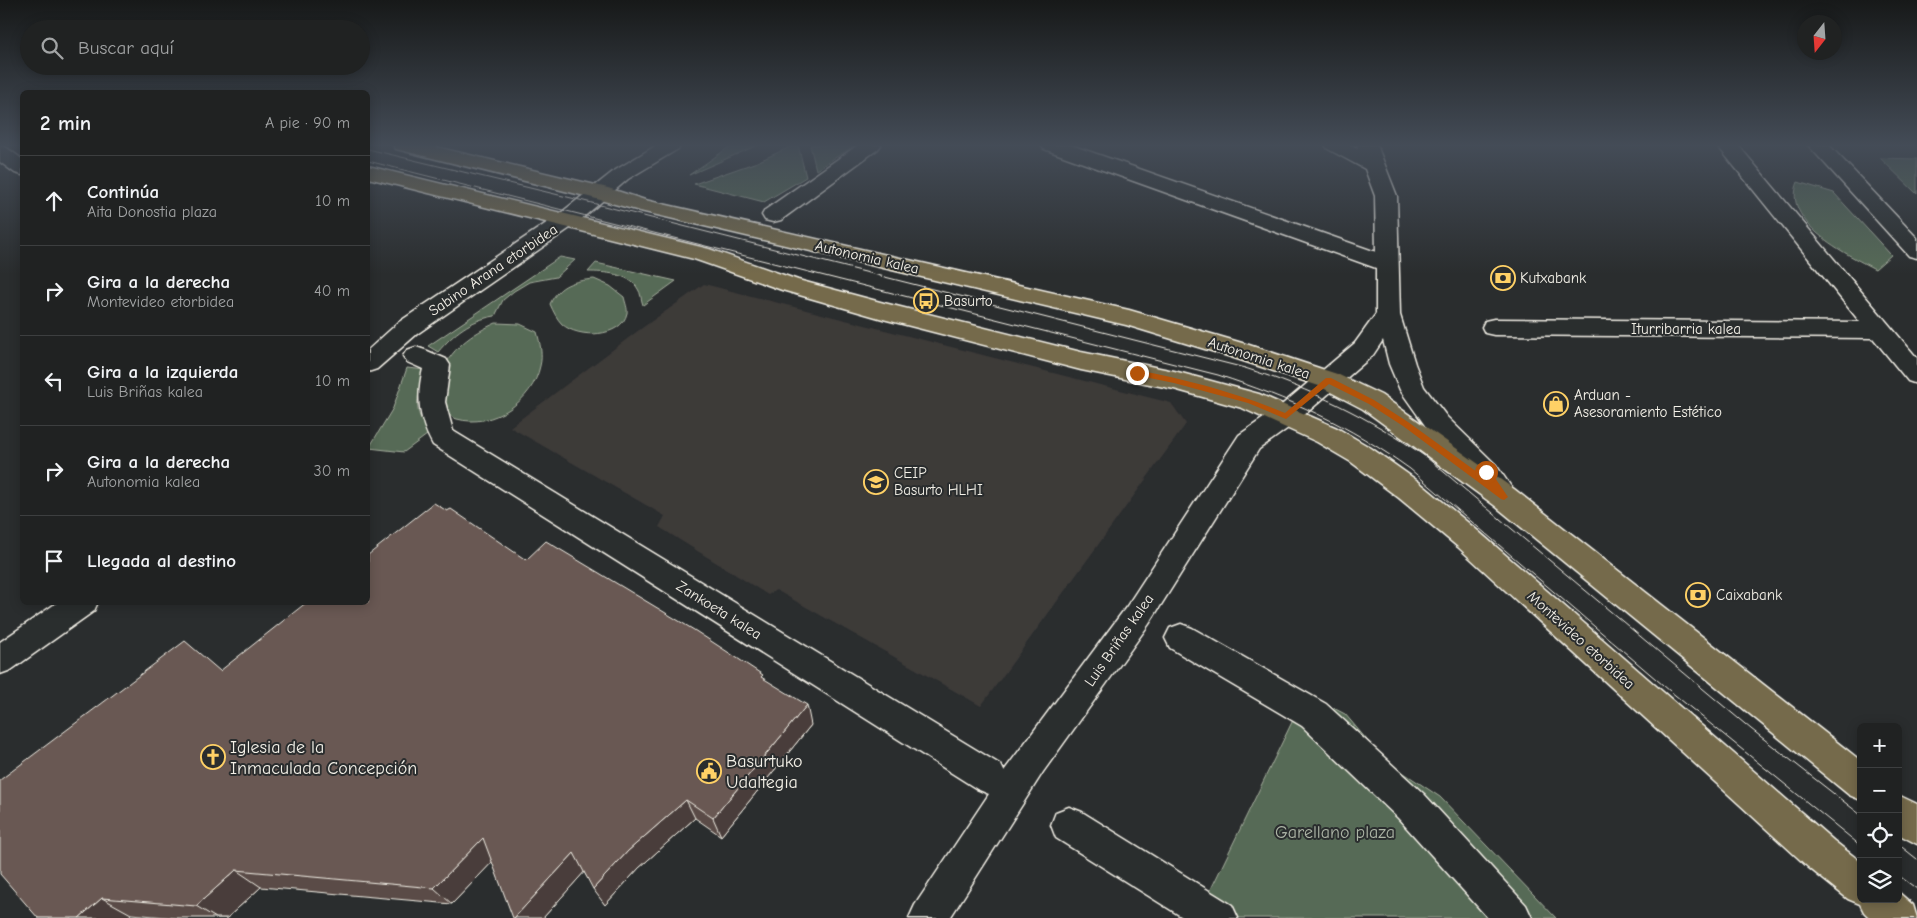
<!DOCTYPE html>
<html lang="es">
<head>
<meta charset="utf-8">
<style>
  body { margin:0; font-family:"Comic Neue",sans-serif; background:#2d2f2f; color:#f1f3f6 }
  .controls { position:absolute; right:15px; bottom:15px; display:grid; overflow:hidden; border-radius:8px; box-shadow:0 2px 12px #0003 }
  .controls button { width:45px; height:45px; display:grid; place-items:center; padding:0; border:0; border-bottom:1px solid #3d3f40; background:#202222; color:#f1f3f6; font:25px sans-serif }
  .compass { position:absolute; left:1797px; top:15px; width:45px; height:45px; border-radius:50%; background:#202222; box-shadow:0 2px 12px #0003; rotate:197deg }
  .stop { position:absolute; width:15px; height:15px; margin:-11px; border:4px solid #b45309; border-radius:50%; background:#fff }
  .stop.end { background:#b45309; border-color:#fff; box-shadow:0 1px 5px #0008 }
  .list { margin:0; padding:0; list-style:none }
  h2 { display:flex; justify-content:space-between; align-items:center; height:65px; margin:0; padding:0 20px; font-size:21px }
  h2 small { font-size:16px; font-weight:400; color:#a2a4a5 }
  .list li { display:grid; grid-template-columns:32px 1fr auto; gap:15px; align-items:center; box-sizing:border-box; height:90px; padding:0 20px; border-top:1px solid #3d3f40 }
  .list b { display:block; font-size:19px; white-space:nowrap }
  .list p { margin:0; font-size:16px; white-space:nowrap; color:#a2a4a5 }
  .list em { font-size:16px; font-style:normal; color:#a2a4a5 }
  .icon { flex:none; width:28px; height:28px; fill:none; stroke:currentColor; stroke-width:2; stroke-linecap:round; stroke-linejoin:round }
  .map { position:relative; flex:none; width:1917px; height:918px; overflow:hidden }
  .search { position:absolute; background:#202222; box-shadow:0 2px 12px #0003; left:20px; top:20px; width:350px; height:55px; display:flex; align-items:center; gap:12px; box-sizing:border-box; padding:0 18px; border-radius:28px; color:#a2a4a5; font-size:19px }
  .panel { position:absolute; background:#202222; box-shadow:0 2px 12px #0003; left:20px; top:90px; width:350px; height:515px; border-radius:8px }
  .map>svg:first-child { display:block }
  .built { fill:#3d3a39 }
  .green { fill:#576b56; stroke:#a6ae9f }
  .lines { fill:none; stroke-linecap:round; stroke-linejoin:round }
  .street-casing { stroke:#f4f1e8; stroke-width:3 }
  .secondary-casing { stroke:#f4f1e8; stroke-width:3 }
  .primary-casing { stroke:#f4f1e8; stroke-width:3 }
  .street { fill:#2a2d2e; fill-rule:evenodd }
  .secondary { fill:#2a2d2e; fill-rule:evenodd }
  .primary { fill:#746b4b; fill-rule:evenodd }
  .tram { stroke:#f4f1e8; stroke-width:1 }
  .wall { fill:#5a4c47; stroke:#f4f1e8 }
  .shaded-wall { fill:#4a3e3a; stroke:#f4f1e8 }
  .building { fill:#695853; stroke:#f4f1e8 }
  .route { fill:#b45309 }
  .labels { text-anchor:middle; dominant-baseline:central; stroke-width:4; stroke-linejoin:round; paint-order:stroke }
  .street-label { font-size:15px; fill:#f4f1e8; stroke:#2a2d2e }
  .poi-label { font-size:15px; fill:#f4f1e8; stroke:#2a2d2e; text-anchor:start }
  .near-poi-label { font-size:18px; fill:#f4f1e8; stroke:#2a2d2e; text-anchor:start }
  .near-park-label { font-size:18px; fill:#adb5a6; stroke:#2a2d2e }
</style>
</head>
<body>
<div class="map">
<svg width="1917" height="918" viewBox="0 0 1917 918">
  <rect width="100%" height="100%" fill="#2a2d2e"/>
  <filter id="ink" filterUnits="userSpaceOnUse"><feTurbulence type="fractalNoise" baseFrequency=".02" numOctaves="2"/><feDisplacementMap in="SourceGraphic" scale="10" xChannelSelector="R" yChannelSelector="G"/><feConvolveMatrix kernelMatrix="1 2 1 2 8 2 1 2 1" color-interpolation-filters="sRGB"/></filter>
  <g filter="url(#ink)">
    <!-- built -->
    <path class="built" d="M 704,284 L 1171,403 L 1186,424 L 981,706 L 776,590 L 768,595 L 659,527 L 665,516 L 510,427 L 635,333 Z"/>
    <!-- green -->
    <g class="green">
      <path d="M 732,145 L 758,145 L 689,175 Z"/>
      <path d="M 794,145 L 798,145 L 806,177 L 764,202 L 694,184 L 757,162 Z"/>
      <path d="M 810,145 L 855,145 L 816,170 Z"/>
      <path d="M 1880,158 L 1917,159 L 1917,194 Z"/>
      <path d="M 1798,182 L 1834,193 L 1891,255 L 1875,269 C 1846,254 1781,222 1798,182 Z"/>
      <path d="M 560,257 L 575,260 L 556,277 L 529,282 L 514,291 L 503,300 L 495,316 C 470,320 454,333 438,352 L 428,346 Z"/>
      <path d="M 596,263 L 676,281 L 643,305 C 641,300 641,293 638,289 C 629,273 604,272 588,272 Z"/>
      <path d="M 594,279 L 610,286 L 624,297 C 625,302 628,309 627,313 C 622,338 578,339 562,324 C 557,319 553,311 550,304 C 559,284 574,281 594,279 Z"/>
      <path d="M 496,323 L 520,324 L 537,332 C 540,343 543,355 540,366 C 533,401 492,429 457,419 C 452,418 448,414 444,411 C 443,401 438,386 441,376 C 448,350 473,333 496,323 Z"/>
      <path d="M 407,368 L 426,370 C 418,396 410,411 431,432 L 404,452 L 369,448 L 393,408 Z"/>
      <path d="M 1316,699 L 1345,714 L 1383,759 L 1440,797 L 1556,918 L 1197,918 L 1293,720 Z"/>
    </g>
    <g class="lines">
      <defs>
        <g id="street">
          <path d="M 657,145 L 681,145 L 678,149 L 628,179 L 573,226 L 565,228 L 557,226 L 554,221 L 557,216 L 614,171 Z"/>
          <path d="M 858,145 L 881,145 L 878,149 L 781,220 L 773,222 L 765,220 L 762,215 L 765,210 Z"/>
          <path d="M 1041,145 L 1071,145 L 1376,252 L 1375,196 L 1365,169 L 1328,149 L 1325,145 L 1351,145 L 1358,149 L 1357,145 L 1377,145 L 1397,196 L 1400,315 L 1415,364 L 1424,387 L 1447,417 L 1496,465 L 1514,491 L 1510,499 L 1500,502 L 1490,499 L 1476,479 L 1429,431 L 1400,390 L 1389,364 L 1383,340 L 1373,355 L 1295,423 L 1259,449 L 1149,624 L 1043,772 L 950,918 L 909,918 L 915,905 L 989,794 L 977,789 L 433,445 C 419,420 416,397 423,369 L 407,362 L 403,356 L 407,350 L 416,347 L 425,350 L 446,359 L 450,365 L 445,402 L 453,431 L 1001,765 L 1004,771 L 1127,606 L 1239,435 L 1277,409 L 1355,343 L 1376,314 L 1376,268 L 1044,149 Z"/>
          <path d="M 1717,145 L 1738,145 L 1917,358 L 1917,384 L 1908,381 L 1873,338 L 1494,335 L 1485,333 L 1482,327 L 1485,321 L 1494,319 L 1860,322 Z"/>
          <path d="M 1808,145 L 1829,145 L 1917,238 L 1917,258 L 1909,256 Z"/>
          <path d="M 0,146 L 7,148 L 22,159 L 22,175 L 15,173 L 0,162 Z"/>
          <path d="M 1181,624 L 1192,628 L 1326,704 L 1424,794 L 1526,905 L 1532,918 L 1488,918 L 1398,818 L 1302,726 L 1170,648 L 1165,638 L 1170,628 Z"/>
          <path d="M 1069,807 L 1082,812 L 1232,905 L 1238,918 L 1184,918 L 1056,838 L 1051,825 L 1056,812 Z"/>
        </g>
        <g id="secondary">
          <path d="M 565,214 L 573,216 L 576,221 L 573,226 L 417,334 L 377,369 L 368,372 L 368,350 L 399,322 L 557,216 Z"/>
          <path d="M 58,602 L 98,602 L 94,611 L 11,670 L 0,674 L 0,642 Z"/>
        </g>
        <g id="primary">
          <path d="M 393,145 L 428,145 L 608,188 L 645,200 L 1129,310 L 1249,345 L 1337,374 L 1381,395 L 1514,489 L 1861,761 L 1861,800 L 1849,795 L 1494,505 L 1363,409 L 1319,386 L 1231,357 L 1126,325 L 640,211 L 593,198 L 396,149 Z"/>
          <path d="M 368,166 L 709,249 L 798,280 L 884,303 L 1081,352 L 1174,371 L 1259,394 L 1337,428 L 1371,448 L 1419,482 L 1478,531 L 1834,841 L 1861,862 L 1861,899 L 1898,899 L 1898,892 L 1913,905 L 1917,918 L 1870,918 L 1864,912 L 1860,904 L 1848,899 L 1808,867 L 1458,547 L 1399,498 L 1351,462 L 1317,442 L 1242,408 L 1174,389 L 1081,370 L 883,319 L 782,290 L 694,259 L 368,178 Z"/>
          <path d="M 1898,795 L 1917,804 L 1917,844 L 1898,834 Z"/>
        </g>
      </defs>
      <!-- street casing -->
      <use href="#street" class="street-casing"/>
      <!-- secondary casing -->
      <use href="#secondary" class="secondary-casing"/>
      <!-- primary casing -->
      <use href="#primary" class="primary-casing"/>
      <!-- street -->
      <use href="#street" class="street"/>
      <!-- secondary -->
      <use href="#secondary" class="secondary"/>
      <!-- primary -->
      <use href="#primary" class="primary"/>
      <!-- tram -->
      <g class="tram">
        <path d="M 368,149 L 588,202 L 1245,368 C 1311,389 1369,417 1426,457 L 1751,729 L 1861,815"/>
        <path d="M 368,161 L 1218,375 C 1289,398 1349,425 1410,469 L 1670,691 L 1861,846"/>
        <path d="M 1898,844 L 1917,859"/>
        <path d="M 1898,875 L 1917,889"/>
      </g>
    </g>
    <!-- wall -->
    <path class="wall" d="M 526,560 L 764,679 L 811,725 L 721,836 L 695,818 L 639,868 L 605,905 L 584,872 L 543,918 L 492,862 L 452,904 L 261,887 L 227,918 L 178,918 L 131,914 L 127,918 L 38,918 L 220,671 Z"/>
    <!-- shaded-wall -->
    <g class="shaded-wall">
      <path d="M 807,705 L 811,725 L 721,836 L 713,818 Z"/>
      <path d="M 686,800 L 695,818 L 639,868 L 605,905 L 593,889 L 628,851 Z"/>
      <path d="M 483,838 L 499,855 L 452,904 L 434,888 Z"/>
      <path d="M 574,853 L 586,870 L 543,918 L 514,918 Z"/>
      <path d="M 236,870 L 261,887 L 227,918 L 216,918 L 196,906 Z"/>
      <path d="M 102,898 L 131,914 L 127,918 L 79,918 Z"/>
    </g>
    <!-- building -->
    <path class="building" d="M 434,503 L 447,511 L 451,509 L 526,560 L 546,541 L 694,630 L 763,675 L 761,677 L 807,705 L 713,818 L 686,800 L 628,851 L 593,889 L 574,853 L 514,918 L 513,918 L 483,838 L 434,888 L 236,870 L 196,906 L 102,898 L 79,918 L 38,918 L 0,874 L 0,780 L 185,641 L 220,671 L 307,602 L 368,602 L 368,555 Z"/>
  </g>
  <!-- sky -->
  <linearGradient id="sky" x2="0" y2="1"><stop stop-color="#171919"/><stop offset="0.53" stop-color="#444c57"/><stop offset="1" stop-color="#444c57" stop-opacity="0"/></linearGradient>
  <rect width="1917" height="274" fill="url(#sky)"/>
  <!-- route -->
  <path class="route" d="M 1137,370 C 1188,380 1238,393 1285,413 L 1326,378 L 1331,378 L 1374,400 L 1408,422 L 1488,480 L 1482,472 L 1483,469 L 1489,469 L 1508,497 L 1504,500 L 1501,499 L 1403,426 L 1369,404 L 1329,384 L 1286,419 L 1248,403 L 1174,383 L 1135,375 L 1134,373 Z"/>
  <!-- icons -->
  <defs>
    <symbol id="bank-ring" viewBox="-11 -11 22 22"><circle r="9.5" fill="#2a2d2e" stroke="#ffd166" stroke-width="1.5"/><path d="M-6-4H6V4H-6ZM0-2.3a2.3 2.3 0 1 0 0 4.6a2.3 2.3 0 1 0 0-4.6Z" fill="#ffd166"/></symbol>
    <symbol id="bus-ring" viewBox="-11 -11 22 22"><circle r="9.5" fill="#2a2d2e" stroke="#ffd166" stroke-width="1.5"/><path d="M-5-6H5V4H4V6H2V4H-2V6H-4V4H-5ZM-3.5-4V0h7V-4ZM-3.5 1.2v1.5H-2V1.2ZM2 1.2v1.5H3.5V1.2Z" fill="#ffd166"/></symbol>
    <symbol id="shop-ring" viewBox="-11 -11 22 22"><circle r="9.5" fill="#2a2d2e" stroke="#ffd166" stroke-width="1.5"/><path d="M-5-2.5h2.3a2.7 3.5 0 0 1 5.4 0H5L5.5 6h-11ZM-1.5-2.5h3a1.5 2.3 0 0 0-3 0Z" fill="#ffd166"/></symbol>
    <symbol id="school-ring" viewBox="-11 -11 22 22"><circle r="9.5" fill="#2a2d2e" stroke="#ffd166" stroke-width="1.5"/><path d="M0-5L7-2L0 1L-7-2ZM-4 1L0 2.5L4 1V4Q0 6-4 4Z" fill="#ffd166"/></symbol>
    <symbol id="church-ring" viewBox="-11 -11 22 22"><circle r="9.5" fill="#2a2d2e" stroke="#ffd166" stroke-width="1.5"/><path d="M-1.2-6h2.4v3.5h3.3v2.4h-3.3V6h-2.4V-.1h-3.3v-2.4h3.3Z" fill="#ffd166"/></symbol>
    <symbol id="civic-ring" viewBox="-11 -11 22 22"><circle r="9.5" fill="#2a2d2e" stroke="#ffd166" stroke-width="1.5"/><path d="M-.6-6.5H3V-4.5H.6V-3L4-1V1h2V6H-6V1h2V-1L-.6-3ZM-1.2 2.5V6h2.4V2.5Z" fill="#ffd166"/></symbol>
  </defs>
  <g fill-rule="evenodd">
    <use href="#bank-ring" x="1489" y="264" width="28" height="28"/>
    <use href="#bus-ring" x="912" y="287" width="28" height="28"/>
    <use href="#shop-ring" x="1542" y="390" width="28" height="28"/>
    <use href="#school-ring" x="862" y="468" width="28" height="28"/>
    <use href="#bank-ring" x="1684" y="581" width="28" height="28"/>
    <use href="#church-ring" x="199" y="743" width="28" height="28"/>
    <use href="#civic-ring" x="695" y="757" width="28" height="28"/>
  </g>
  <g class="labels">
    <!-- street labels -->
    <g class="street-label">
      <text transform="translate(867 257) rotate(13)">Autonomia kalea</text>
      <text transform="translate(493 270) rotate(-34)">Sabino Arana etorbidea</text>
      <text x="1686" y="329">Iturribarria kalea</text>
      <text transform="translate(1259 358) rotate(18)">Autonomia kalea</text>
      <text transform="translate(719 610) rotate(32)">Zankoeta kalea</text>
      <text transform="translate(1119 640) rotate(-55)">Luis Briñas kalea</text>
      <text transform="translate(1581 640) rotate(42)">Montevideo etorbidea</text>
    </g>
    <!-- poi labels -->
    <g class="poi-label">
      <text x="1520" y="278">Kutxabank</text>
      <text x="944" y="301">Basurto</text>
      <text x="1574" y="395">Arduan -<tspan x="1574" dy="17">Asesoramiento Estético</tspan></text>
      <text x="894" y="473">CEIP<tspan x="894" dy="17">Basurto HLHI</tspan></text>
      <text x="1716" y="595">Caixabank</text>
    </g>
    <!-- near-poi labels -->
    <g class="near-poi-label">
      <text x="230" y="747">Iglesia de la<tspan x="230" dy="21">Inmaculada Concepción</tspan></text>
      <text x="726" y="761">Basurtuko<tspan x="726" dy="21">Udaltegia</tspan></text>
    </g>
    <!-- near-park labels -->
    <g class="near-park-label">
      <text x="1335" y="832">Garellano plaza</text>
    </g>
  </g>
</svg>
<div class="controls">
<button>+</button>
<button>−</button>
<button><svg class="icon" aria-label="locate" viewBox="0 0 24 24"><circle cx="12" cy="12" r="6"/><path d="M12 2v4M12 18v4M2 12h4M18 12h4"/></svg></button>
<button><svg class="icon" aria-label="layers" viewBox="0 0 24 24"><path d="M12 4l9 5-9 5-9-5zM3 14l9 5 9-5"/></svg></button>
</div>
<svg class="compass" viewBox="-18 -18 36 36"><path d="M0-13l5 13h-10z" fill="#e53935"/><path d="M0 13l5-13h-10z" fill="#a2a4a5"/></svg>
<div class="stop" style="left:1486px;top:472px"></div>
<div class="stop end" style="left:1137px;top:373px"></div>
<div class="search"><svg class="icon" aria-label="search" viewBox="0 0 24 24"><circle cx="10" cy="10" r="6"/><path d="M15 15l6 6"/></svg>Buscar aquí</div>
<section class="panel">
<h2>2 min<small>A pie · 90 m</small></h2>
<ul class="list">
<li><svg class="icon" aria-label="ahead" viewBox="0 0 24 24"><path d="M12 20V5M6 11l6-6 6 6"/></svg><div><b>Continúa</b><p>Aita Donostia plaza</p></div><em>10 m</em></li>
<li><svg class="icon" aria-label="right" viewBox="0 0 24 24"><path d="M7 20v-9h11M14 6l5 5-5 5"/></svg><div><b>Gira a la derecha</b><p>Montevideo etorbidea</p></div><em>40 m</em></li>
<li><svg class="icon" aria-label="left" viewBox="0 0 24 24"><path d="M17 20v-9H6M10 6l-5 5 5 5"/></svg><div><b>Gira a la izquierda</b><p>Luis Briñas kalea</p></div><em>10 m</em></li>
<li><svg class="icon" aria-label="right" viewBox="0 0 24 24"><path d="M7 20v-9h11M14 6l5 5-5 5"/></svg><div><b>Gira a la derecha</b><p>Autonomia kalea</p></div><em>30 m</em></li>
<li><svg class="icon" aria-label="arrive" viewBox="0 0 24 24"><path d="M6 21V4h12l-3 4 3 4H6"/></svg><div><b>Llegada al destino</b></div></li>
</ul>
</section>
</div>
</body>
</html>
